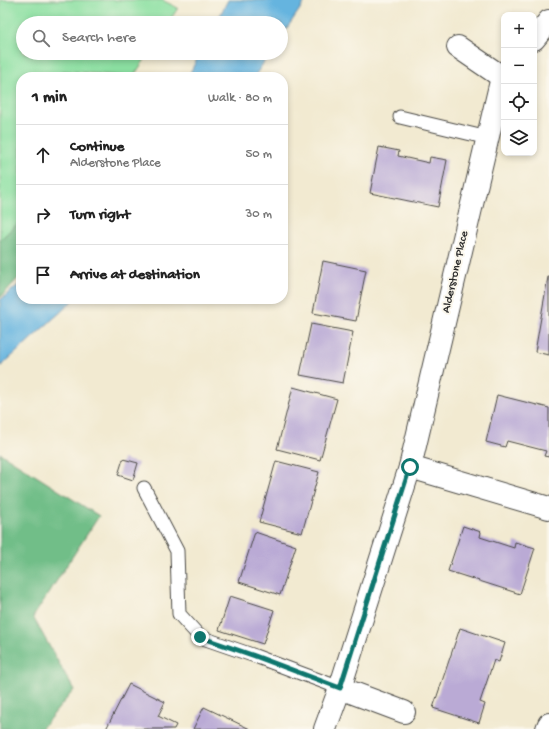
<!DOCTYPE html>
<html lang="en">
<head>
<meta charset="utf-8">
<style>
  body { margin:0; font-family:"Gochi Hand",sans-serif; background:#f2f2f2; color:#222 }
  .controls { position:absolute; right:12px; top:12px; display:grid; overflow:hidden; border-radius:8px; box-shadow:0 2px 6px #0003 }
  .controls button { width:36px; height:36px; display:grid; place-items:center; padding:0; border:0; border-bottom:1px solid #e0e0e0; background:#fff; color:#222; font:20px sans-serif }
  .stop { position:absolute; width:12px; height:12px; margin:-9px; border:3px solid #0f766e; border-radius:50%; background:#fff }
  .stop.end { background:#0f766e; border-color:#fff; box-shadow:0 1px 4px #0008 }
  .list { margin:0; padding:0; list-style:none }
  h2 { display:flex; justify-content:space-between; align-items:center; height:52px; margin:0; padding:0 16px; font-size:17px }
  h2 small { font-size:13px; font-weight:400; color:#767676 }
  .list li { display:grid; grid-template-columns:26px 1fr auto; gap:12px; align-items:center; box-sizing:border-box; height:60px; padding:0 16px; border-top:1px solid #e0e0e0 }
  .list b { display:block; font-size:15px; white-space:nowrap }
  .list p { margin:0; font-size:13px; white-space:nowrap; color:#767676 }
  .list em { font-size:13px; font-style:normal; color:#767676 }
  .icon { flex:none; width:22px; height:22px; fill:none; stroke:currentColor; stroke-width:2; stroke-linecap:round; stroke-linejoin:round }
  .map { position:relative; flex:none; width:549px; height:729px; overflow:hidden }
  .search { position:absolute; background:#fff; box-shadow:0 2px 6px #0003; left:16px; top:16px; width:272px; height:44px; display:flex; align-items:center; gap:10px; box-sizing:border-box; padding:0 14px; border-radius:22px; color:#767676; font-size:15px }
  .panel { position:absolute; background:#fff; box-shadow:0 2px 6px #0003; left:16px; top:72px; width:272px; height:232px; border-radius:16px }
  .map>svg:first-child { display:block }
  .green { fill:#8ce0a2; stroke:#5c8666 }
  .forest { fill:#71be88; stroke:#4e745a }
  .water { fill:#65b4df; stroke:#487085 }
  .building { fill:#baaad5 }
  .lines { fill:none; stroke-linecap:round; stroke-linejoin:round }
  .lane-casing { stroke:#494844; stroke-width:15 }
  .street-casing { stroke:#494844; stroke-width:24 }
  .secondary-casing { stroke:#494844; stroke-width:24 }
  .lane { stroke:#fff; stroke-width:13 }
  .street { stroke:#fff; stroke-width:22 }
  .secondary { stroke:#fff; stroke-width:22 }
  .route { stroke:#0f766e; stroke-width:5 }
  .labels { text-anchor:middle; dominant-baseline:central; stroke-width:4; stroke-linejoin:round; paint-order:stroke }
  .street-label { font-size:12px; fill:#2b2b2b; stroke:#fbf7ec }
</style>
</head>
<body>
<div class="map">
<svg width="549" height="729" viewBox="0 0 549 729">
  <rect width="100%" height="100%" fill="#fbf7ec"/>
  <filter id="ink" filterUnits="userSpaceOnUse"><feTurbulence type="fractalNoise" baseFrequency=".025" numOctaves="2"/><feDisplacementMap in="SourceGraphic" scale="8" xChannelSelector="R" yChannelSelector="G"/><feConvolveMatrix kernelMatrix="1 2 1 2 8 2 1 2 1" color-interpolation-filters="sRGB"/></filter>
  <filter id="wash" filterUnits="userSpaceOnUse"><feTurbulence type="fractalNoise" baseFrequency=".012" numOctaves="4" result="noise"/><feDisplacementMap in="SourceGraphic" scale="16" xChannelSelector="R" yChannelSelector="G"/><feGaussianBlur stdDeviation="0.9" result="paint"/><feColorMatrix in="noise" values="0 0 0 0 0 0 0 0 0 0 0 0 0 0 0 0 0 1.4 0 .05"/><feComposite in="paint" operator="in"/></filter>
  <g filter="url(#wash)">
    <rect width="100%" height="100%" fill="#f2ead1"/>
    <!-- green -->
    <path class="green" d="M 0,0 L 162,0 L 178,8 L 168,23 L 23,23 L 23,53 L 149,53 L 133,77 L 63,71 L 63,77 L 21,77 L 21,216 L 19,223 L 0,240 Z"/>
    <!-- forest -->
    <g class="forest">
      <path d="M 21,216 L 21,275 L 0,298 L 0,240 L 18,223 Z"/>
      <path d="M 0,453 L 99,516 L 33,617 L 74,690 L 41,729 L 0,729 Z"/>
    </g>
    <!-- water -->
    <g class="water">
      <path d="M 228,0 L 306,0 L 281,37 L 281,23 L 216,23 Z"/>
      <path d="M 200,53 L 270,53 L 254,77 L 188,77 Z"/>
      <path d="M 21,283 L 21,299 L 75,299 L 0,367 L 0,300 Z"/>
    </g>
    <g id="blocks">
      <!-- building -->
      <g class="building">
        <path d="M 379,147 L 399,151 L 398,156 L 429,163 L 430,157 L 447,160 L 438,207 L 370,193 Z"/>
        <path d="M 323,261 L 366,270 L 356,321 L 313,313 Z"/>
        <path d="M 548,277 L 549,277 L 549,355 L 535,352 Z"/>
        <path d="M 311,324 L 353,332 L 343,383 L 300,375 Z"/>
        <path d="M 293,387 L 337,399 L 320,460 L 277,449 Z"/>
        <path d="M 497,395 L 549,408 L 549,457 L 544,456 L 546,451 L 507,441 L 505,447 L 486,442 Z"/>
        <path d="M 123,459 L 138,463 L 133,480 L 118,475 Z"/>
        <path d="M 276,461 L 319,472 L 302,533 L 259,522 Z"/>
        <path d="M 463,526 L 481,532 L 480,537 L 514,548 L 515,542 L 535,548 L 520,594 L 448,571 Z"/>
        <path d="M 255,532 L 296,546 L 280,595 L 239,582 Z"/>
        <path d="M 230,596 L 274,610 L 263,644 L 219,630 Z"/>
        <path d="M 460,628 L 505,643 L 499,662 L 494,660 L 480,702 L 485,704 L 479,723 L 433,708 Z"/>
        <path d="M 129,684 L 165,702 L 158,716 L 176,725 L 174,729 L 106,729 Z"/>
        <path d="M 204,707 L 250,729 L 193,729 Z"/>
      </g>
    </g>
  </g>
  <g filter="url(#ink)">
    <use href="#blocks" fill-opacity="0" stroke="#494844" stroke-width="1"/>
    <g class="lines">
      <defs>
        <g id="lane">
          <path d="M 400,117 L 488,138"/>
          <path d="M 144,488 L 177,551 L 179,614 L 200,637 L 255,656 L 340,688"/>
        </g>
        <g id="street">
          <path d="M 534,39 L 549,21"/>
          <path d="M 458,47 L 502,77"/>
          <path d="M 504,75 L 502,77 L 410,467 L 549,508"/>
          <path d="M 340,688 L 404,712"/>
          <path d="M 325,729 L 340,688 L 410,467"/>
        </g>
        <path id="secondary" d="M 547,729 L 549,724"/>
      </defs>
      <!-- lane casing -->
      <use href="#lane" class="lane-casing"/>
      <!-- street casing -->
      <use href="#street" class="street-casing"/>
      <!-- secondary casing -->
      <use href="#secondary" class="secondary-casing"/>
      <!-- lane -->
      <use href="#lane" class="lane"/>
      <!-- street -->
      <use href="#street" class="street"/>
      <!-- secondary -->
      <use href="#secondary" class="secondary"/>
    </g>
  </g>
  <g class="lines" filter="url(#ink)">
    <!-- route -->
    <path class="route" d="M 200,637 L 255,656 L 340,688 L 410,467"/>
  </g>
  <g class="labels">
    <!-- street labels -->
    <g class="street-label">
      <text transform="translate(456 272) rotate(-77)">Alderstone Place</text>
    </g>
  </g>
</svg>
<div class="controls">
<button>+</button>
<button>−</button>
<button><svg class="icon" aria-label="locate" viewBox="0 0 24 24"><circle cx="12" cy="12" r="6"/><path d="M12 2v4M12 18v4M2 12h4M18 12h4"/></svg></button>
<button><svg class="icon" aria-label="layers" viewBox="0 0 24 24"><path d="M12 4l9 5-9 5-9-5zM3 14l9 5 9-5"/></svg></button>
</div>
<div class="stop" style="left:410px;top:467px"></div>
<div class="stop end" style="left:200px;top:637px"></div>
<div class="search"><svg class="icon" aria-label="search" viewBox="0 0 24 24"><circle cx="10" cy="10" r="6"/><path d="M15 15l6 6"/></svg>Search here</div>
<section class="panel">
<h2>1 min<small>Walk · 80 m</small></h2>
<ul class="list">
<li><svg class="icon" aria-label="ahead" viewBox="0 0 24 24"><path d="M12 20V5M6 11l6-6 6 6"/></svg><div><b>Continue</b><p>Alderstone Place</p></div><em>50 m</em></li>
<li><svg class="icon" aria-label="right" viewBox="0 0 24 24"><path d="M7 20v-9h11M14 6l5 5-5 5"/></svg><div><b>Turn right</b></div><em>30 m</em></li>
<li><svg class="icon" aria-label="arrive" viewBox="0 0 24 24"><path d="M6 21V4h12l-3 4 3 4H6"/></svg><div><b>Arrive at destination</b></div></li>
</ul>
</section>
</div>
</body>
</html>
